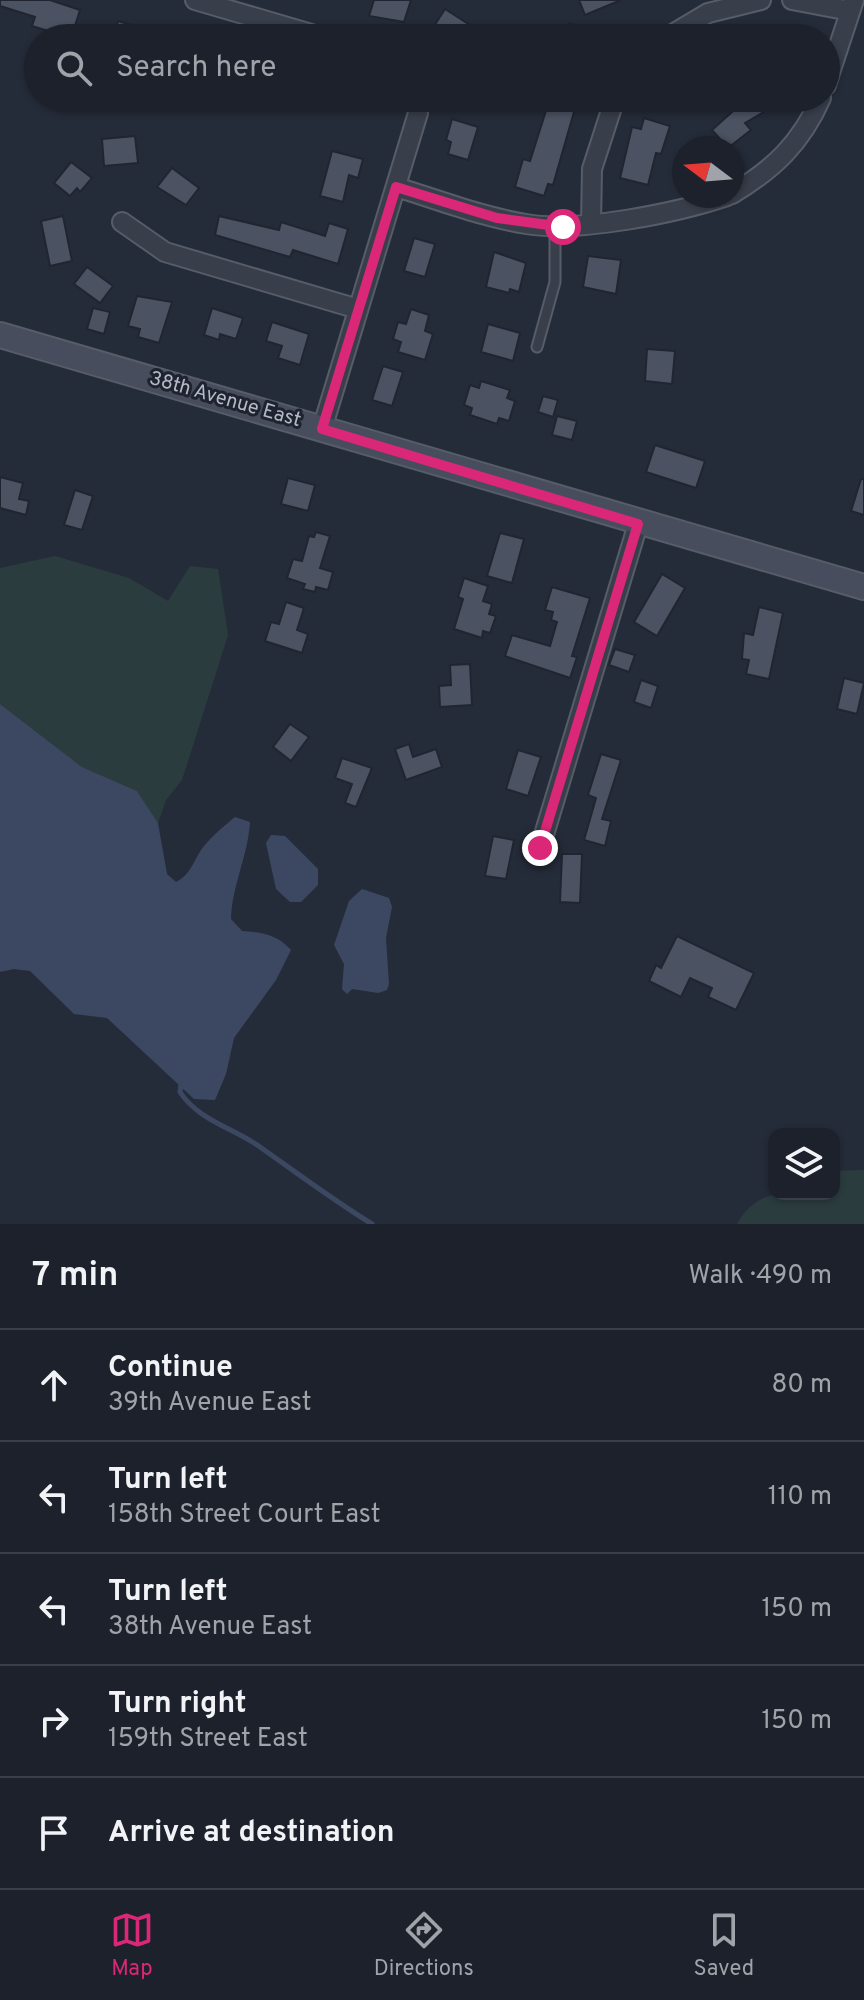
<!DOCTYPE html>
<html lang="en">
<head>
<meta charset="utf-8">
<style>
  body { margin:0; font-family:Overpass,sans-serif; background:#292e37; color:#f1f3f6 }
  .controls { position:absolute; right:24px; bottom:24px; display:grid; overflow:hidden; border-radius:16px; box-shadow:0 2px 6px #0004 }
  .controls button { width:72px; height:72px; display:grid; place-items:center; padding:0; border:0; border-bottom:2px solid #3a3e47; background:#1c212b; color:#f1f3f6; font:40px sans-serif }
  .compass { position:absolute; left:672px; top:136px; width:72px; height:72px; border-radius:50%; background:#1c212b; box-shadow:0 2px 6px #0004; rotate:286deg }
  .stop { position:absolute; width:24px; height:24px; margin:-18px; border:6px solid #db2777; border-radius:50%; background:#fff }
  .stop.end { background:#db2777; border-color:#fff; box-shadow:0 2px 8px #0008 }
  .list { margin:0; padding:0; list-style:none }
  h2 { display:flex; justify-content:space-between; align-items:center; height:104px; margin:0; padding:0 32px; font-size:34px }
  h2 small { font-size:26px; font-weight:400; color:#a0a3a9 }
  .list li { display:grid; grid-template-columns:52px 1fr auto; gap:24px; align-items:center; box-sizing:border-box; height:112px; padding:0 32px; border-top:2px solid #3a3e47 }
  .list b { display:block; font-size:30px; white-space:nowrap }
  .list p { margin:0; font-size:26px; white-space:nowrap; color:#a0a3a9 }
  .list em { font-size:26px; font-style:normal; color:#a0a3a9 }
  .icon { flex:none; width:44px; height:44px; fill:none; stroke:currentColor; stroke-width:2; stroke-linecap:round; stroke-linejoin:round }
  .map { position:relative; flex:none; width:864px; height:1224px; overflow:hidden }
  .search { position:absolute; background:#1c212b; box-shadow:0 2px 6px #0004; left:24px; right:24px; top:24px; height:88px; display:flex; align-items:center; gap:20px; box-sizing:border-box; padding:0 28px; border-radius:44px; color:#a0a3a9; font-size:30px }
  .sheet { height:664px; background:#1c212b }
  nav { display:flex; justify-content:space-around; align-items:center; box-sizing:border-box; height:112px; border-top:2px solid #3a3e47; background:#1c212b; font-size:22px; color:#a0a3a9 }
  nav a { display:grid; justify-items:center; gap:4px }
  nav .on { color:#db2777 }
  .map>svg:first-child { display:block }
  .green { fill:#2b3c3f }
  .water { fill:#3c4861 }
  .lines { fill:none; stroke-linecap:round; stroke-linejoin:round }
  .stream { stroke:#3c4861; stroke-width:5 }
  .building { fill:#4b5262; stroke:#202531; stroke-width:2 }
  .lane-casing { stroke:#565c68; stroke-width:13 }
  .street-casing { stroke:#565c68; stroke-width:22 }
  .secondary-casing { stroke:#565c68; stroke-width:28 }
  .lane { stroke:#383e4a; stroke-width:9 }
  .street { stroke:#383e4a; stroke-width:18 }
  .secondary { stroke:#474d5c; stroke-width:24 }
  .route { stroke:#db2777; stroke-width:10 }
  .labels { text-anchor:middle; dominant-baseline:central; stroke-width:6; stroke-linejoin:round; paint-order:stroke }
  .street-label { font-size:20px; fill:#b4b9c5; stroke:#1e232f }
</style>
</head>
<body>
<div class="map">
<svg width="864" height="1224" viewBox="0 0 864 1224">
  <rect width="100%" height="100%" fill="#252c39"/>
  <!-- green -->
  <g class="green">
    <path d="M 55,556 L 129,578 L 168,601 L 190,566 L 218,569 L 228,635 L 182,780 L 166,800 L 158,823 L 137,791 L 82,767 L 0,704 L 0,568 Z"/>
    <path d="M 864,1170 L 864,1224 L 737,1224 C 759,1184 793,1194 834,1194 L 834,1171 Z"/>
  </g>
  <!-- water -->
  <g class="water">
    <path d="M 0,704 L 82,767 L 137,791 L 158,823 L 167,874 L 176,882 C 193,873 193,859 205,845 C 214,834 224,826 235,817 L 250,822 C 248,856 232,885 231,919 L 242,931 C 262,932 278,935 291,950 L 276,980 L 234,1038 L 226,1074 L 215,1100 L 194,1099 L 107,1018 L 74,1014 L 30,971 L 14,969 L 0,972 Z"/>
    <path d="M 271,835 L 285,836 L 318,869 L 318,885 L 301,902 L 290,902 L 276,889 L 266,843 Z"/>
    <path d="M 362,889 L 389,898 L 392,907 L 386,938 L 389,984 L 387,990 L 378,993 L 352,989 L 347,994 L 342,989 L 344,964 L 334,945 L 349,901 Z"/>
  </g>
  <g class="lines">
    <!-- stream -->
    <path class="stream" d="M 181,1084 L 180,1092 C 199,1121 234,1128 260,1147 C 297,1173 333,1200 372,1224"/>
  </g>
  <!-- building -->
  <g class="building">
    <path d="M 0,0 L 50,0 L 80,10 L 71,38 L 32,26 L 35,17 L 0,6 Z"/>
    <path d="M 374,0 L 411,0 L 404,22 L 369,16 Z"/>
    <path d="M 579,0 L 621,0 L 585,15 Z"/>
    <path d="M 445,9 L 473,27 L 466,38 L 436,38 L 429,34 Z"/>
    <path d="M 118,21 L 164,35 L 164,38 L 113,38 Z"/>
    <path d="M 569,23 L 610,34 L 609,38 L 565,38 Z"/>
    <path d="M 550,98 L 578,98 L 553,185 L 548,184 L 544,196 L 515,187 L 523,159 L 530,161 Z"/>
    <path d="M 740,98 L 788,98 L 745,123 L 751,130 L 728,148 L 712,130 L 742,103 Z"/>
    <path d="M 644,118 L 670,126 L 661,154 L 656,153 L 648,185 L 620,178 L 632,127 L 641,129 Z"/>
    <path d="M 452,119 L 478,127 L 468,160 L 448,154 L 451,142 L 446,140 Z"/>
    <path d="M 135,136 L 138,163 L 104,166 L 102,139 Z"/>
    <path d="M 332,151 L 363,159 L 358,178 L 349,175 L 343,202 L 320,196 Z"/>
    <path d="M 71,162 L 92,178 L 80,192 L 77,188 L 70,196 L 54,183 Z"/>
    <path d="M 172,168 L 199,188 L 186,205 L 157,187 Z"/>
    <path d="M 63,216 L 72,261 L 50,266 L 41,221 Z"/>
    <path d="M 219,216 L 279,230 L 281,222 L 325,236 L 329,223 L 348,229 L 338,264 L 293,250 L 290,257 L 215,235 Z"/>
    <path d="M 414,238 L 435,244 L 425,277 L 404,271 Z"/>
    <path d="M 494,252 L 526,263 L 519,292 L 510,289 L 509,293 L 486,287 Z"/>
    <path d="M 588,256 L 621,260 L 616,294 L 583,287 Z"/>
    <path d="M 87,267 L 113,286 L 100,303 L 74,284 Z"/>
    <path d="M 137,296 L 172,302 L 159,343 L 138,337 L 140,329 L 128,326 Z"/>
    <path d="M 93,308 L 110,312 L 104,334 L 87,329 Z"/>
    <path d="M 212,308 L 243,318 L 236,339 L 220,334 L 219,340 L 204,335 Z"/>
    <path d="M 411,309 L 429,315 L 425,331 L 433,334 L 425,360 L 398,352 L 401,342 L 393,339 L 398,322 L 406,324 Z"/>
    <path d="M 272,322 L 309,334 L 300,365 L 278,358 L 282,346 L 266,341 Z"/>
    <path d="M 488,324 L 520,333 L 513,361 L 481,352 Z"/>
    <path d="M 647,349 L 675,351 L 672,384 L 645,381 Z"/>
    <path d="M 383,366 L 403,372 L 392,406 L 372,400 Z"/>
    <path d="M 481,381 L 510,390 L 507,398 L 515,401 L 509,421 L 499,418 L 497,424 L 470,415 L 472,408 L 464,405 L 470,385 L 479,388 Z"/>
    <path d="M 543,396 L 558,400 L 553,417 L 538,412 Z"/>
    <path d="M 557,416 L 577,421 L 572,440 L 552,435 Z"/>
    <path d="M 655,445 L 705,461 L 696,488 L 646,472 Z"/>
    <path d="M 0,477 L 23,483 L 19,499 L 29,501 L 26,515 L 0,508 Z"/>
    <path d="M 288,478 L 315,485 L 308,511 L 281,504 Z"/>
    <path d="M 861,479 L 864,479 L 864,515 L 851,511 Z"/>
    <path d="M 75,490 L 93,496 L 82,530 L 64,525 Z"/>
    <path d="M 316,532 L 330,536 L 320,568 L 333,572 L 328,590 L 316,587 L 315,592 L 303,589 L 305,584 L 287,578 L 293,559 L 302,561 L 309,536 L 314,537 Z"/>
    <path d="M 500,533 L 524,539 L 512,583 L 487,576 Z"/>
    <path d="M 662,574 L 685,588 L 657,636 L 634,622 Z"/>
    <path d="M 464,578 L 488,586 L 483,601 L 492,604 L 489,614 L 496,616 L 490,633 L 483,631 L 482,638 L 454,629 L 463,599 L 458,597 Z"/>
    <path d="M 552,587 L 590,598 L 572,656 L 577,657 L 570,678 L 505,656 L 512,635 L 550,646 L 557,622 L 551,620 L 553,612 L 545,610 Z"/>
    <path d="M 286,602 L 304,608 L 297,630 L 308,634 L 302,653 L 265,641 L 271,622 L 279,624 Z"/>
    <path d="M 759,607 L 783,613 L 769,679 L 746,674 L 749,660 L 742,659 L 744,633 L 753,635 Z"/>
    <path d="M 615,649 L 635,655 L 629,672 L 609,665 Z"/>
    <path d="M 470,664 L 472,705 L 440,707 L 439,686 L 451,685 L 450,665 Z"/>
    <path d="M 844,678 L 864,683 L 857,714 L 837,709 Z"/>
    <path d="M 641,680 L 658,686 L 651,708 L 634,702 Z"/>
    <path d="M 290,724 L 309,737 L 291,761 L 273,747 Z"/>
    <path d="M 409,744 L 413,757 L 436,749 L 442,767 L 406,780 L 395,749 Z"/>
    <path d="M 518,750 L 541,757 L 528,796 L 506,789 Z"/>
    <path d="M 601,754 L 621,760 L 602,819 L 611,821 L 605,846 L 584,840 L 596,798 L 588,795 Z"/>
    <path d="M 342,758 L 372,768 L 356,807 L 345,803 L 352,784 L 335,778 Z"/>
    <path d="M 493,836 L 514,840 L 506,879 L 485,876 Z"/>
    <path d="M 562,854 L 582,854 L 580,903 L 560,902 Z"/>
    <path d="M 677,936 L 754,973 L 736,1010 L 708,997 L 712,988 L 690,978 L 681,997 L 649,981 L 656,965 L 661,968 Z"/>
  </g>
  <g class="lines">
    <defs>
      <path id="lane" d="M 537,347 L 555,282 L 555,227"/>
      <g id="street">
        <path d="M 195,0 L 325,38"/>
        <path d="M 792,0 L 850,11"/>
        <path d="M 666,38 L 708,13 L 761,0"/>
        <path d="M 826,85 L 854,0"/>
        <path d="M 396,187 C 439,200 482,217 526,224 C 578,233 677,213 727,196"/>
        <path d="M 732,194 C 774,169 801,143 821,98"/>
        <path d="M 122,222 L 165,252 L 358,309"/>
        <path d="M 591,223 L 592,169 L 615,98"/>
        <path d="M 322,429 L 418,113 L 418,98"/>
        <path d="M 540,848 L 638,524"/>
      </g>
      <path id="secondary" d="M 0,335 L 864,587"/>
    </defs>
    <!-- lane casing -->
    <use href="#lane" class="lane-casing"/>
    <!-- street casing -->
    <use href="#street" class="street-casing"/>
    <!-- secondary casing -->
    <use href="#secondary" class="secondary-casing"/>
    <!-- lane -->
    <use href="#lane" class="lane"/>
    <!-- street -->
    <use href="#street" class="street"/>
    <!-- secondary -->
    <use href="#secondary" class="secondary"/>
  </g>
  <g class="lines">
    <!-- route -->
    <path class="route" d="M 540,848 L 638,524 L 322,429 L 396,187 L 497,218 L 563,227"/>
  </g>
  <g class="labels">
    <!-- street labels -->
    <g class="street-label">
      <text transform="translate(225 400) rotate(16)">38th Avenue East</text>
    </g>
  </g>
</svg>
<div class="controls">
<button><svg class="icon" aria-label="layers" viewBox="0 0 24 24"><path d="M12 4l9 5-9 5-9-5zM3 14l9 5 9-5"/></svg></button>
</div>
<svg class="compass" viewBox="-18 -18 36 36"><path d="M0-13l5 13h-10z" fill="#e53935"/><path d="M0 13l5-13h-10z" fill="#a0a3a9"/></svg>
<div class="stop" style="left:563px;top:227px"></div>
<div class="stop end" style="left:540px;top:848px"></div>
<div class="search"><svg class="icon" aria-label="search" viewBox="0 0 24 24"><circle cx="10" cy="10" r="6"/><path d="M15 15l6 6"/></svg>Search here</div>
</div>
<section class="sheet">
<h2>7 min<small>Walk · 490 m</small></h2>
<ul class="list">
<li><svg class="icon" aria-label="ahead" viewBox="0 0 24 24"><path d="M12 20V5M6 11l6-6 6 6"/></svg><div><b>Continue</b><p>39th Avenue East</p></div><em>80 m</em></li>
<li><svg class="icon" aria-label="left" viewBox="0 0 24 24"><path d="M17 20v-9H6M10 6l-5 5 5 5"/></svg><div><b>Turn left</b><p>158th Street Court East</p></div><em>110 m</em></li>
<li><svg class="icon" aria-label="left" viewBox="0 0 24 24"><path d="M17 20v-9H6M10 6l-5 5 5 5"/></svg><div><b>Turn left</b><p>38th Avenue East</p></div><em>150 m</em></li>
<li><svg class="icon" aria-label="right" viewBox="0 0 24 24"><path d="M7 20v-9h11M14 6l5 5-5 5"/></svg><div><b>Turn right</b><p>159th Street East</p></div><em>150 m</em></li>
<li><svg class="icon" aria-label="arrive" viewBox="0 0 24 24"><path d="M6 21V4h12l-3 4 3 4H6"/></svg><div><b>Arrive at destination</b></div></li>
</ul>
</section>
<nav>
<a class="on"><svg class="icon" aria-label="map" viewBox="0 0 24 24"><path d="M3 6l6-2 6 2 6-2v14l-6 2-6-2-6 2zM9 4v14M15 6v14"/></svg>Map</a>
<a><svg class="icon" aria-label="directions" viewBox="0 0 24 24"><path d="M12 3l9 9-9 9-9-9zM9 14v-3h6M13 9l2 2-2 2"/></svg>Directions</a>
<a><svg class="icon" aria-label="saved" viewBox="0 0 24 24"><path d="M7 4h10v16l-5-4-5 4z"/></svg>Saved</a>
</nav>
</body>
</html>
